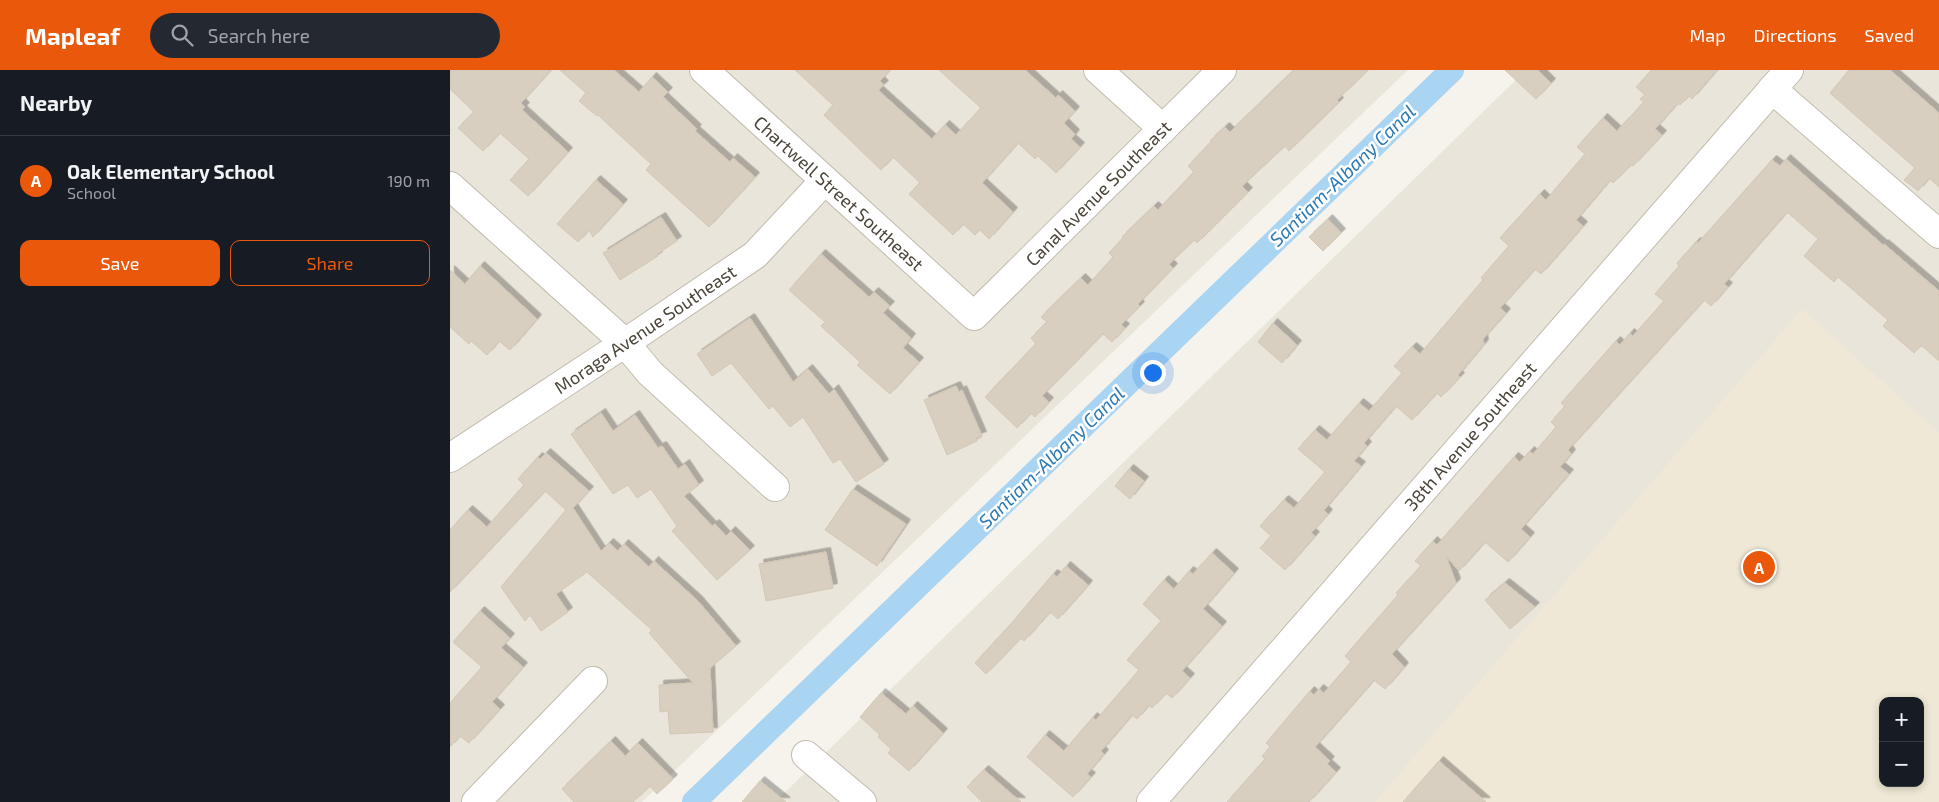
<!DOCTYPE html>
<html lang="en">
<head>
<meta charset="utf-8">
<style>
  body { margin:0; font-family:"Exo 2",sans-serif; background:#242831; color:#f1f3f6 }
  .controls { position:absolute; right:15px; bottom:15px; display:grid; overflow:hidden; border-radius:10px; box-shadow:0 2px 8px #0003 }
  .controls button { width:45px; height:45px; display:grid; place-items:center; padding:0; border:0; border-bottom:1px solid #363941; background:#171b24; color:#f1f3f6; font:25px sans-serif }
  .you { position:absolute; left:702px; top:302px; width:18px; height:18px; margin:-12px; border:4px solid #fff; border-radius:50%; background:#1a73e8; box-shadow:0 0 0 8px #1a73e833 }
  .badge { display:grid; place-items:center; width:32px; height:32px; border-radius:50%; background:#ea580c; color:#fff; font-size:16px; font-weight:700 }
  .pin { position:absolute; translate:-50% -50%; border:2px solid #fff; box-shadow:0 1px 5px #0006 }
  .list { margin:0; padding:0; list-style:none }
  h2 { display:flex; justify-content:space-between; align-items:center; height:65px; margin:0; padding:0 20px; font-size:21px }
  h2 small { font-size:16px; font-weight:400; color:#9ea1a6 }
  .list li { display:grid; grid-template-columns:32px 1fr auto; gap:15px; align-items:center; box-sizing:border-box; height:90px; padding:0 20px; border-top:1px solid #363941 }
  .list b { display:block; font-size:19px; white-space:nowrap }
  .list p { margin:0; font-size:16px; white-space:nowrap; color:#9ea1a6 }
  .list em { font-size:16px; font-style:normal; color:#9ea1a6 }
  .actions { display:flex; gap:10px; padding:15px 20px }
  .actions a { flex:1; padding:11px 0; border:1px solid #ea580c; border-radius:10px; text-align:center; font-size:18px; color:#ea580c }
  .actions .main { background:#ea580c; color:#fff }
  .icon { flex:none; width:28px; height:28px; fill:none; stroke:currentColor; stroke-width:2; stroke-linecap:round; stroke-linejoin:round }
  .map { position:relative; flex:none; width:1489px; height:732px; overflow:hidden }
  header { display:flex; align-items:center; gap:30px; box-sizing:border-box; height:70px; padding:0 25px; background:#ea580c; color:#fff }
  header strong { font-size:24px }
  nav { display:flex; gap:28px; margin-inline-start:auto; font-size:18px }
  .search { width:350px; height:45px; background:#242831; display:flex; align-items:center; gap:12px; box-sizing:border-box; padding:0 18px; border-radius:28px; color:#9ea1a6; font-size:19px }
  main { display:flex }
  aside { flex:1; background:#171b24 }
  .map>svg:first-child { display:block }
  .residential { fill:#eae5da; fill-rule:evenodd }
  .education { fill:#efe8d6; fill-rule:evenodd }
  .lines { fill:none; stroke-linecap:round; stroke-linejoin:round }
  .canal { stroke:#a9d4f2; stroke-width:24 }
  .building { fill:#d8cfc1; stroke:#d3c7b4; filter:url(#shadow) }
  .minor-casing { stroke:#c2bbae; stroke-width:30 }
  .minor { stroke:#fff; stroke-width:28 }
  .labels { text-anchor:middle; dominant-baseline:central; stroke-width:5; stroke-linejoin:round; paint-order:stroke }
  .street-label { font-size:18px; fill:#4b4439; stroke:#fff }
  .water-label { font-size:19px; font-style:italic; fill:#2e7ab2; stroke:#fff }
</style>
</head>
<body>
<header>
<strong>Mapleaf</strong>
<div class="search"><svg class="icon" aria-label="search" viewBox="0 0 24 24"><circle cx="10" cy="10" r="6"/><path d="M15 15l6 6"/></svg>Search here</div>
<nav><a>Map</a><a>Directions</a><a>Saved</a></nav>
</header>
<main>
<aside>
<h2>Nearby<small></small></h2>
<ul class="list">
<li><span class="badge">A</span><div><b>Oak Elementary School</b><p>School</p></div><em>190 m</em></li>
</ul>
<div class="actions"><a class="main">Save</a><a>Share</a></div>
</aside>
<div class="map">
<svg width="1489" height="732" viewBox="0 0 1489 732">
  <defs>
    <filter id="shadow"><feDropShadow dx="4.5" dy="-4.5" stdDeviation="0" flood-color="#0004"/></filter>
  </defs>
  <rect width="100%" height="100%" fill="#f6f3ec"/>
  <!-- residential -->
  <g class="residential">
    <path d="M 0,0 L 958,0 L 192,732 L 0,732 Z"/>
    <path d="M 1076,0 L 1489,0 L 1489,732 L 325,732 ZM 1433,631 L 1470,631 L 1470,713 L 1433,713 Z"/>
  </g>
  <!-- education -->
  <path class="education" d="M 1352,239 L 1489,363 L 1489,732 L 925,732 ZM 1433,631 L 1470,631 L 1470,713 L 1433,713 Z"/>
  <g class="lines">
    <!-- canal -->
    <path class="canal" d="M 244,732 L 1002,0"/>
  </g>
  <!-- building -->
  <g class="building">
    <path d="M 0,0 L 101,0 L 71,33 L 75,37 L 72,40 L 118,82 L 78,126 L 60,110 L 79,89 L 50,63 L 33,81 L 8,58 L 24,42 L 0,19 Z"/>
    <path d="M 110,0 L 164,0 L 189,22 L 202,7 L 218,22 L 213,27 L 247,59 L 245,61 L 280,92 L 283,88 L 305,107 L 259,157 L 196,100 L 201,94 L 148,45 L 147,46 L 129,31 L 136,23 Z"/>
    <path d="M 345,0 L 440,0 L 430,11 L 434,15 L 428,20 L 482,69 L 495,55 L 506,65 L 531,38 L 489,0 L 575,0 L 606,28 L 608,25 L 625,41 L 614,53 L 625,64 L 621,69 L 630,77 L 606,103 L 588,86 L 585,89 L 568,73 L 532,113 L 563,142 L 539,169 L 530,160 L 525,165 L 513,154 L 503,165 L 459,124 L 470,113 L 443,87 L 431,100 L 374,45 L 383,35 Z"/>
    <path d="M 844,0 L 918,0 L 887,30 L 889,32 L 839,81 L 835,76 L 792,116 L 798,122 L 747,173 L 744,170 L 719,194 L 723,198 L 688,234 L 690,236 L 671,255 L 675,258 L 662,272 L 653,264 L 592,326 L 599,332 L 585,347 L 581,343 L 567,358 L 535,327 L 586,274 L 581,268 L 597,252 L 591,247 L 631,208 L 638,215 L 663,187 L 659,183 L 673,168 L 672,167 L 704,136 L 708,140 L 744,102 L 738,96 L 761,72 L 760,71 L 775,57 L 780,62 Z"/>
    <path d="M 1055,0 L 1088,0 L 1101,13 L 1086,29 Z"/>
    <path d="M 1202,0 L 1267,0 L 1242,29 L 1239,26 L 1230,35 L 1228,33 L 1205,59 L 1212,65 L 1183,96 L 1181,95 L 1163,113 L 1160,110 L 1126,150 L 1133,156 L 1091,204 L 1085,199 L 1050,238 L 1056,243 L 1033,269 L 1034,274 L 1008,305 L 1010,307 L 991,327 L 987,323 L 962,350 L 946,336 L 914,373 L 917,376 L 904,391 L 911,396 L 874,440 L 878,444 L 861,463 L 865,466 L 835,500 L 810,478 L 821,466 L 810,456 L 834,430 L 844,438 L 875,402 L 848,379 L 865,360 L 877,370 L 909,333 L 919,341 L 952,303 L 944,296 L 962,277 L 970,284 L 1033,210 L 1031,208 L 1059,176 L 1050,168 L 1090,124 L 1096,130 L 1135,84 L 1127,77 L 1153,48 L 1167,61 L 1194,32 L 1190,29 L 1195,25 L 1186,17 Z"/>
    <path d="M 1399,0 L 1440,0 L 1489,43 L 1489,117 L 1479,108 L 1468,121 L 1454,110 L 1465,98 L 1380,23 Z"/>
    <path d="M 1336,89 L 1433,175 L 1434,174 L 1489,221 L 1489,291 L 1471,275 L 1464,283 L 1433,256 L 1438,250 L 1388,207 L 1384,212 L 1354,186 L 1368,169 L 1337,142 L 1274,214 L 1278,217 L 1261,236 L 1254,230 L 1118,380 L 1121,384 L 1110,397 L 1119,404 L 1071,459 L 1080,467 L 1058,492 L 1035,472 L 1009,501 L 996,486 L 1006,513 L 942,584 L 954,597 L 935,619 L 924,610 L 865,677 L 880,691 L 877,694 L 886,702 L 859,732 L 777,732 L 815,689 L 812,686 L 820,677 L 816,673 L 860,621 L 864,625 L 869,619 L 874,623 L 901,592 L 895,586 L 948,525 L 946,523 L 971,496 L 965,491 L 983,471 L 987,475 L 1064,387 L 1070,392 L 1080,381 L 1083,384 L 1106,357 L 1101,352 L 1115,336 L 1111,333 L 1166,271 L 1170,275 L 1180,263 L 1183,266 L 1214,231 L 1205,224 L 1229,196 L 1227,193 L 1246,172 L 1248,173 L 1322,90 L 1330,96 Z"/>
    <path d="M 146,110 L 173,134 L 143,167 L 139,160 L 128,172 L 107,154 Z"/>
    <path d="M 211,147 L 227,171 L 207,184 L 208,186 L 170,210 L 153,183 Z"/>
    <path d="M 878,149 L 891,163 L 873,181 L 859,167 Z"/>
    <path d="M 371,184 L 419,227 L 424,222 L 440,236 L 433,243 L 461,268 L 453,278 L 469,292 L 440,324 L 407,295 L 410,292 L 371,256 L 375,252 L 339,220 Z"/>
    <path d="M 30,196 L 87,249 L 60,280 L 49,271 L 37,285 L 21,271 L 19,274 L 0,257 L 0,200 L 15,214 Z"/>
    <path d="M 300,248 L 343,312 L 358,299 L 379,324 L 384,319 L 434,394 L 406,412 L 390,389 L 383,393 L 353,347 L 340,357 L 323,336 L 319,339 L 281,293 L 262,306 L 247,284 Z"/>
    <path d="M 823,253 L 847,275 L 832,293 L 808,272 Z"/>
    <path d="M 506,316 L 509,322 L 512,320 L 532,366 L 526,368 L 527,371 L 497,385 L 474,330 Z"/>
    <path d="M 151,343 L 163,361 L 185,345 L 208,378 L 212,376 L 228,399 L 235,394 L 249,415 L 234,426 L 262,456 L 265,454 L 276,466 L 281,461 L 300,480 L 267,510 L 222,461 L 227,456 L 201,419 L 187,428 L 178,415 L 163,424 L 121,364 Z"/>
    <path d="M 96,383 L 139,421 L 123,438 L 151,481 L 159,473 L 168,481 L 174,474 L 199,497 L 204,491 L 248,531 L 286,576 L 260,598 L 263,662 L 220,664 L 218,641 L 210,642 L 209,615 L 243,613 L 199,563 L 202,560 L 137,502 L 106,524 L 118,542 L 91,561 L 80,545 L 75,551 L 51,517 L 116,440 L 95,421 L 0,522 L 0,460 L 18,440 L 37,457 L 74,415 L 68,409 L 88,387 L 90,389 Z"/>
    <path d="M 679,399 L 694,411 L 680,429 L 665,416 Z"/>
    <path d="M 403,419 L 456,454 L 427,496 L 375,460 Z"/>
    <path d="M 376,482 L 383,518 L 316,531 L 309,494 Z"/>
    <path d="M 762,483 L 784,503 L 753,539 L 772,556 L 732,601 L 740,608 L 722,628 L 716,623 L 702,638 L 699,635 L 687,649 L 682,645 L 651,681 L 654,684 L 637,704 L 641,707 L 623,727 L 577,687 L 595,665 L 614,681 L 643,647 L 646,650 L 689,600 L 677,590 L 711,551 L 693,534 L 714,510 L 724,519 L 739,501 L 743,504 Z"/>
    <path d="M 616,496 L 638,515 L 608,549 L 600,542 L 574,571 L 571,568 L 536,604 L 525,593 L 560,555 L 603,504 L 607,507 Z"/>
    <path d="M 1055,513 L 1085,537 L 1060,559 L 1035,530 Z"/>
    <path d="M 30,541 L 60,568 L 51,578 L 73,597 L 42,632 L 50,639 L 19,673 L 10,666 L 0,677 L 0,633 L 32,597 L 3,572 Z"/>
    <path d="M 431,623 L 456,644 L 463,636 L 493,663 L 459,701 L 438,683 L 441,679 L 428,667 L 430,665 L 410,647 Z"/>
    <path d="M 161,671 L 175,686 L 188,673 L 223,709 L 207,724 L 200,716 L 183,732 L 124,732 L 112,719 Z"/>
    <path d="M 989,691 L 1036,732 L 953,732 Z"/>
    <path d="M 534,700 L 571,732 L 532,732 L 517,717 Z"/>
    <path d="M 310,711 L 336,732 L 292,732 Z"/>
  </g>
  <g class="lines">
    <defs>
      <g id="minor">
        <path d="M 254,0 L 524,246 L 772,0"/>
        <path d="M 648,0 L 713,59"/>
        <path d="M 1322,19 L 1489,164"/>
        <path d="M 0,116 L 175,273 L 200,303 L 325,417"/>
        <path d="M 0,388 L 175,273 L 305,185 L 374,111"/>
        <path d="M 356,685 L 412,732"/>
        <path d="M 26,732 L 143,611"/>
        <path d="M 701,732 L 1339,0"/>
      </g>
    </defs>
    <!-- minor casing -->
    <use href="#minor" class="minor-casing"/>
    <!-- minor -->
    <use href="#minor" class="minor"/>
  </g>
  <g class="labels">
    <!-- street labels -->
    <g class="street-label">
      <text transform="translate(389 123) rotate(42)">Chartwell Street Southeast</text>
      <text transform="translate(648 123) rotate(-45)">Canal Avenue Southeast</text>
      <text transform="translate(195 259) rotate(-34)">Moraga Avenue Southeast</text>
      <text transform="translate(1020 366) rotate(-49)">38th Avenue Southeast</text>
    </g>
    <!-- water labels -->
    <g class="water-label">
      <text transform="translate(892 105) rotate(-44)">Santiam-Albany Canal</text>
      <text transform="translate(601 387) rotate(-44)">Santiam-Albany Canal</text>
    </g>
  </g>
</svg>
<div class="controls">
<button>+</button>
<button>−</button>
</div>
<div class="you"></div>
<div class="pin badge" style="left:1309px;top:497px">A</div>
</div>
</main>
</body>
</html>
